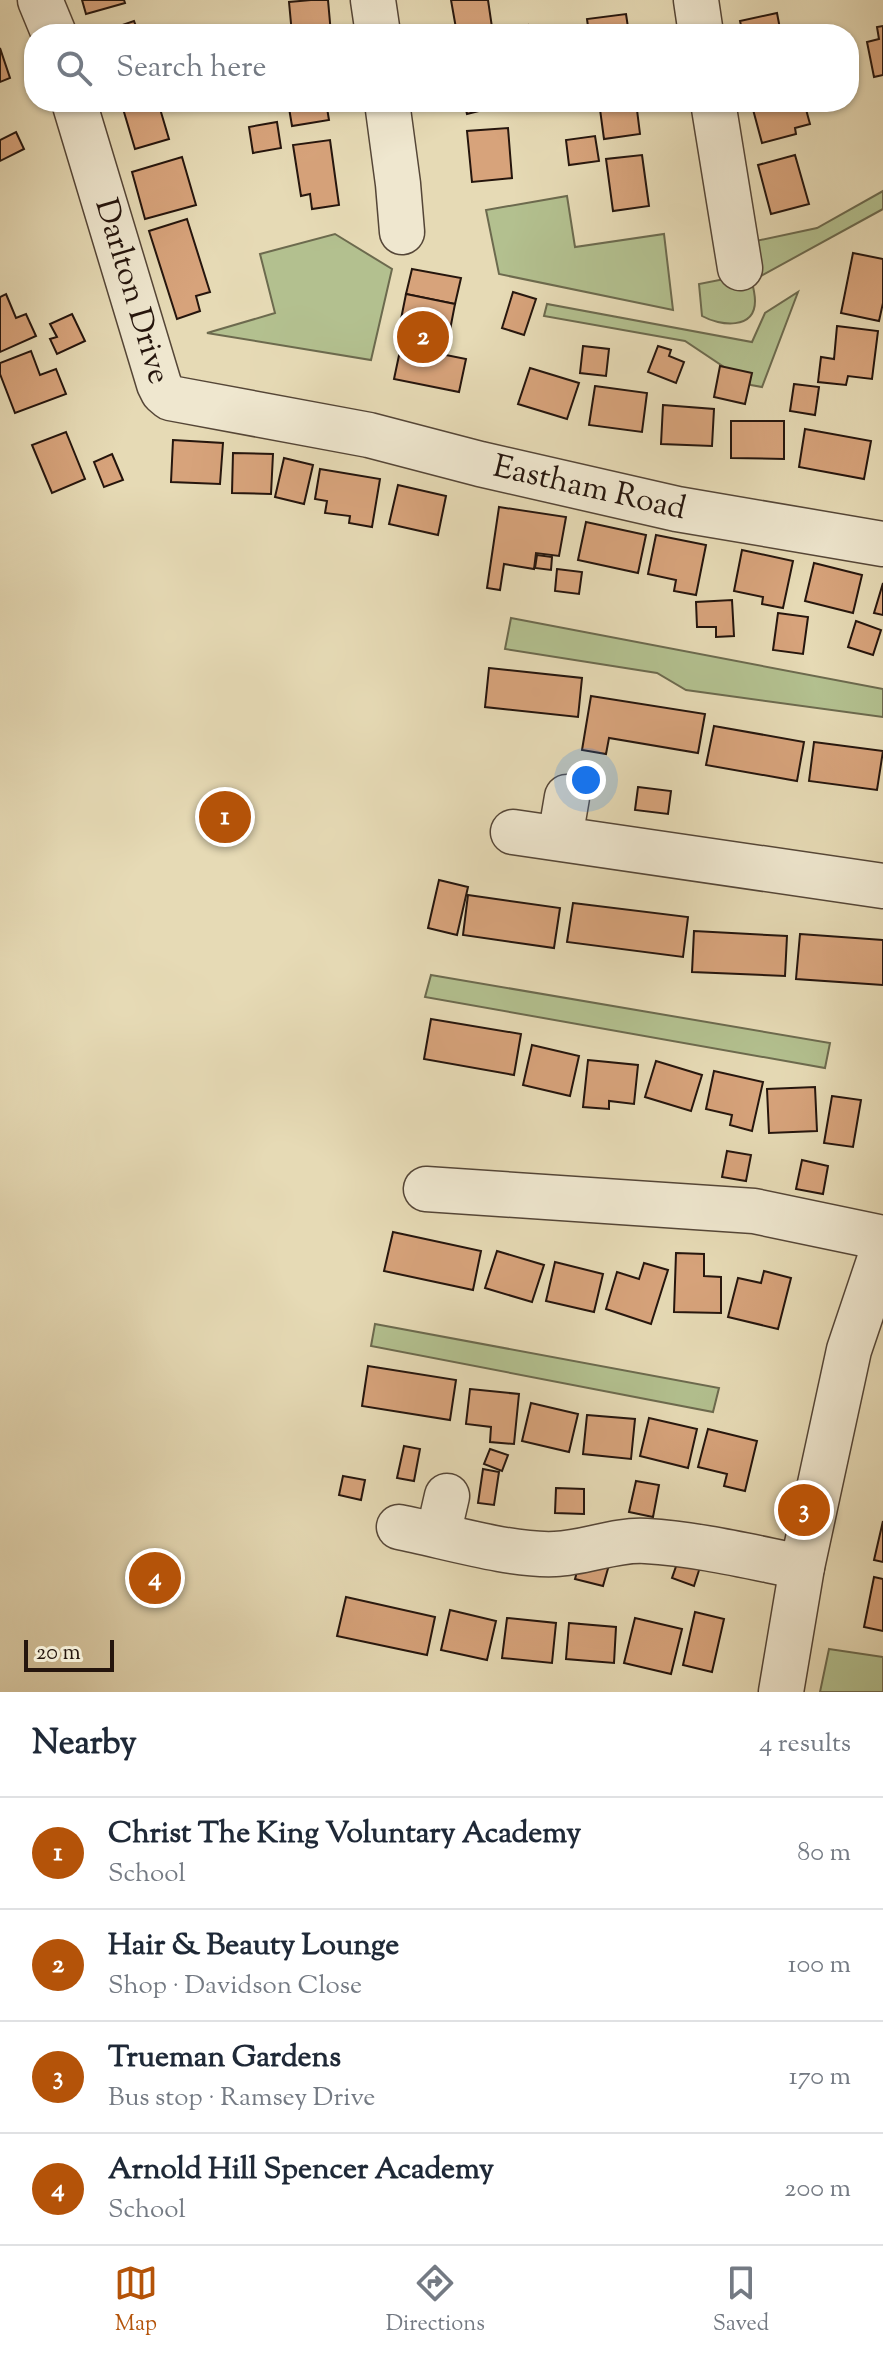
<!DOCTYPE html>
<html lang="en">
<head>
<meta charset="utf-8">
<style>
  body { margin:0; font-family:"Sorts Mill Goudy",serif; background:#f6f6f7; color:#1f2937 }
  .scale { position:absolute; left:24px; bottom:20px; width:90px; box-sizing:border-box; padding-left:8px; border:4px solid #25150d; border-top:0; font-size:22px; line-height:28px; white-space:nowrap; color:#25150d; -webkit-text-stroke:6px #efe7cf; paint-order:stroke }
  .you { position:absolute; left:586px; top:780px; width:28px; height:28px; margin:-20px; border:6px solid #fff; border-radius:50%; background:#1a73e8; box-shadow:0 0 0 12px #1a73e833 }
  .badge { display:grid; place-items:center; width:52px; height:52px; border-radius:50%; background:#b45309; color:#fff; font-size:26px; font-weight:700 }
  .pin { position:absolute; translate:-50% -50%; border:4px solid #fff; box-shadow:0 2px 8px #0006 }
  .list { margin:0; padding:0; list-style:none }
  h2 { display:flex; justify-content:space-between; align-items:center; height:104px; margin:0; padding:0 32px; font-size:34px }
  h2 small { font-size:26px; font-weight:400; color:#747a83 }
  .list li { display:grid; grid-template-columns:52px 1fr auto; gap:24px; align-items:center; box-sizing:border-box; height:112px; padding:0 32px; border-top:2px solid #e0e1e3 }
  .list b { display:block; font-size:30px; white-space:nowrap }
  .list p { margin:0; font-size:26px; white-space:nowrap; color:#747a83 }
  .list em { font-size:26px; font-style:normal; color:#747a83 }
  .icon { flex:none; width:44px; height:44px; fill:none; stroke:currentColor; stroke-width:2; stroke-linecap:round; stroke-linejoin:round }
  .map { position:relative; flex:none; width:883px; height:1692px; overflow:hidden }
  .search { position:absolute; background:#fff; box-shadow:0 2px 6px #0004; left:24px; right:24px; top:24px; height:88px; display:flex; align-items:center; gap:20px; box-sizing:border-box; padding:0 28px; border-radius:32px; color:#747a83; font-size:30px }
  .sheet { height:552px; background:#fff }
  nav { display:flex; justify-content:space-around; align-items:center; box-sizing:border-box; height:112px; border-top:2px solid #e0e1e3; background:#fff; font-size:22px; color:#747a83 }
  nav a { display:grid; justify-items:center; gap:4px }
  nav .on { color:#b45309 }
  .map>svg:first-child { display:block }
  .green { fill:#b3c08f; stroke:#6c6a4e; stroke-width:2 }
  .building { fill:#d7a37b; stroke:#25150d; stroke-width:2 }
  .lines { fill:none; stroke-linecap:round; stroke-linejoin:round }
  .minor-casing { stroke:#554637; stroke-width:47 }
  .minor { stroke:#efe7cf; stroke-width:44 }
  .labels { text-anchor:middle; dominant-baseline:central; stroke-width:7; stroke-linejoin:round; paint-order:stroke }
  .street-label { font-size:32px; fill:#25150d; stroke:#efe7cf }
</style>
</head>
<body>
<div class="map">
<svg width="883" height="1692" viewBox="0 0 883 1692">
  <rect width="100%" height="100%" fill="#e6dab5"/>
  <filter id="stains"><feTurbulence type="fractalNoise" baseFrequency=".0025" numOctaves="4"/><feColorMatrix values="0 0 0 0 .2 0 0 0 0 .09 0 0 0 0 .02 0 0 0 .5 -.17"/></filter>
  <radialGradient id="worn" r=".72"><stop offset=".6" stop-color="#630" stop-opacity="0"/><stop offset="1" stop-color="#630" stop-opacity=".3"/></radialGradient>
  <!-- green -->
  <g class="green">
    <path d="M 883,191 L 883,209 L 759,277 L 751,242 L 817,228 Z"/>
    <path d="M 567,196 L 575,247 L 664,234 L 673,310 L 499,274 L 486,210 Z"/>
    <path d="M 335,234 L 392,269 L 371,360 L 207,333 L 275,313 L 260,254 Z"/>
    <path d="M 750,274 C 752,282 755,292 755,301 C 755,330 720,326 702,316 L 699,284 Z"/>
    <path d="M 798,292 L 762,387 L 751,385 L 685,341 L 544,316 L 547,304 L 752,342 L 765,313 Z"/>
    <path d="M 511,618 L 883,689 L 883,717 L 686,690 L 657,673 L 505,649 Z"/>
    <path d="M 431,975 L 830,1043 L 825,1068 L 425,997 Z"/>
    <path d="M 375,1324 L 719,1388 L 713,1412 L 371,1346 Z"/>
    <path d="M 829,1649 L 883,1657 L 883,1692 L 820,1692 Z"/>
  </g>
  <!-- building -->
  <g class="building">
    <path d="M 82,0 L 124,0 L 125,3 L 86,14 Z"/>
    <path d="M 311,0 L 328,0 L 331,34 L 292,34 L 289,2 Z"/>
    <path d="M 451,0 L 488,0 L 493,34 L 457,34 Z"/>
    <path d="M 777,13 L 781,34 L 743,34 L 740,21 Z"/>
    <path d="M 626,14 L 629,34 L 589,34 L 587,19 Z"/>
    <path d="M 134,21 L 139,34 L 99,34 L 99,33 Z"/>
    <path d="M 528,25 L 530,34 L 504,34 L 504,31 Z"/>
    <path d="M 883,26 L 883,75 L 874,77 L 867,42 L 879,39 L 877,27 Z"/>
    <path d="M 0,48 L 10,78 L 0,82 Z"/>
    <path d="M 121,102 L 158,102 L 169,139 L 135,149 Z"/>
    <path d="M 288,102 L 326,102 L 329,120 L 292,126 Z"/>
    <path d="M 464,102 L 505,102 L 506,104 L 467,114 Z"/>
    <path d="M 599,102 L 636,102 L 640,134 L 604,139 Z"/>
    <path d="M 751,102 L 804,102 L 810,124 L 795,128 L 796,134 L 762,143 Z"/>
    <path d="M 277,122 L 281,148 L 253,153 L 249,127 Z"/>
    <path d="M 508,128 L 512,178 L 472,182 L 467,131 Z"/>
    <path d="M 16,132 L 24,149 L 0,161 L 0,140 Z"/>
    <path d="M 595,136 L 599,161 L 569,165 L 566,140 Z"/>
    <path d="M 330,140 L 339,205 L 312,209 L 310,194 L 301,196 L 293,145 Z"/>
    <path d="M 642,155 L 649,206 L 613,211 L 606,159 Z"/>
    <path d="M 795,155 L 809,204 L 771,214 L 758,165 Z"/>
    <path d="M 182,157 L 196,205 L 145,219 L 132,172 Z"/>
    <path d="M 187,219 L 210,292 L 196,296 L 200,311 L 177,319 L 149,231 Z"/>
    <path d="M 853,253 L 883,259 L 883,303 L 879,321 L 841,313 Z"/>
    <path d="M 412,269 L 461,278 L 455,304 L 406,294 Z"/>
    <path d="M 513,292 L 536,299 L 524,335 L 502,328 Z"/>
    <path d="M 6,294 L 16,318 L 26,314 L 36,336 L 0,352 L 0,297 Z"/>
    <path d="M 406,294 L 455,304 L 450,330 L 401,319 Z"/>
    <path d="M 72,314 L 85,341 L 57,354 L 50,339 L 57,337 L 50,324 Z"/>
    <path d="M 401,319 L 450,330 L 445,355 L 396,345 Z"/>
    <path d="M 837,326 L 878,331 L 872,379 L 848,376 L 846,385 L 818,382 L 821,357 L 834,359 Z"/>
    <path d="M 401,346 L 466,359 L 459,392 L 394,379 Z"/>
    <path d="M 583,346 L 609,349 L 606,376 L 580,373 Z"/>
    <path d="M 658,346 L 671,350 L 669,356 L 684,362 L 676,383 L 648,372 Z"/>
    <path d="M 31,351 L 40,375 L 56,369 L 66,394 L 15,413 L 0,374 L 0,363 Z"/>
    <path d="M 720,366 L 752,373 L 745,404 L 714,397 Z"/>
    <path d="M 530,368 L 579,383 L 567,419 L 518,404 Z"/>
    <path d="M 794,384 L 819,387 L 815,415 L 790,411 Z"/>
    <path d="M 595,386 L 647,393 L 642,432 L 589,425 Z"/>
    <path d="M 663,405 L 714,409 L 712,446 L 661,444 Z"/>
    <path d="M 731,421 L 784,421 L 784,459 L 731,458 Z"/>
    <path d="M 805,429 L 871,441 L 864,479 L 799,467 Z"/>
    <path d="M 66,432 L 85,479 L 52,493 L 32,445 Z"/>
    <path d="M 173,440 L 223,443 L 220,484 L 171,482 Z"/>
    <path d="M 233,453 L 273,454 L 271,494 L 232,493 Z"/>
    <path d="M 112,454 L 123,480 L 104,487 L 94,462 Z"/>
    <path d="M 284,458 L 313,465 L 304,504 L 275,497 Z"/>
    <path d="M 320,469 L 380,479 L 372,527 L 349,523 L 350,516 L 325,513 L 327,501 L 315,499 Z"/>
    <path d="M 398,485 L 446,496 L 438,535 L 389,524 Z"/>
    <path d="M 499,507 L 566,517 L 559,556 L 536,553 L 534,569 L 504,564 L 500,590 L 487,588 Z"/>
    <path d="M 586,522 L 646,535 L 638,573 L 578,560 Z"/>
    <path d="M 656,535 L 706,545 L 696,595 L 674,591 L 676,580 L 648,574 Z"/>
    <path d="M 742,550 L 793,561 L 783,608 L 762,604 L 763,597 L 734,591 Z"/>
    <path d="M 537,555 L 552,557 L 551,570 L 535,568 Z"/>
    <path d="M 814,563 L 862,575 L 853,613 L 805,601 Z"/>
    <path d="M 557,569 L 582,572 L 579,594 L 555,591 Z"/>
    <path d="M 883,583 L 883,615 L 874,613 Z"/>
    <path d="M 732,600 L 734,636 L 716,637 L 716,627 L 697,627 L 696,602 Z"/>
    <path d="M 778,613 L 808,617 L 803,654 L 773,650 Z"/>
    <path d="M 856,621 L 881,630 L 873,655 L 848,647 Z"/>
    <path d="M 489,668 L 582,678 L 578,717 L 485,707 Z"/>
    <path d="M 591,696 L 705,714 L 698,753 L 609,738 L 606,754 L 582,750 Z"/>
    <path d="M 714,726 L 804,742 L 797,781 L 706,765 Z"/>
    <path d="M 814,742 L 883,751 L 877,790 L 809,781 Z"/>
    <path d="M 638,787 L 671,791 L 668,814 L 635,810 Z"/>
    <path d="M 439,880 L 468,887 L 457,935 L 428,928 Z"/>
    <path d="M 468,895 L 560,908 L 554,948 L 463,935 Z"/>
    <path d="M 573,903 L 688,917 L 683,957 L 567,942 Z"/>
    <path d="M 694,931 L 787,936 L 785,976 L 692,972 Z"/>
    <path d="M 800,934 L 883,940 L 883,985 L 796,979 Z"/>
    <path d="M 431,1019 L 521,1034 L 514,1075 L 424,1059 Z"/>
    <path d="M 532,1045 L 579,1056 L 570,1096 L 523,1085 Z"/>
    <path d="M 588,1060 L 638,1065 L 634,1104 L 609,1101 L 609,1109 L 583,1107 Z"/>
    <path d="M 656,1061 L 702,1075 L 691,1111 L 645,1097 Z"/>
    <path d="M 714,1071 L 763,1082 L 752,1131 L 730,1125 L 732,1115 L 706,1109 Z"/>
    <path d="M 815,1087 L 817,1131 L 769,1133 L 767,1089 Z"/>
    <path d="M 832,1096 L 861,1100 L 853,1147 L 824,1143 Z"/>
    <path d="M 727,1151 L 751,1155 L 746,1181 L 722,1177 Z"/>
    <path d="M 802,1160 L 828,1166 L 823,1194 L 796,1189 Z"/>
    <path d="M 393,1232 L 481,1251 L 473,1290 L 384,1271 Z"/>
    <path d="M 497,1251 L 544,1265 L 532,1302 L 485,1288 Z"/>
    <path d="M 676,1253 L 704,1254 L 704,1276 L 721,1277 L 721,1313 L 674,1312 Z"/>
    <path d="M 555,1262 L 603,1274 L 594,1312 L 546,1301 Z"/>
    <path d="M 644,1263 L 668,1270 L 651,1324 L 606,1309 L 617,1272 L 639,1279 Z"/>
    <path d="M 764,1271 L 791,1278 L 778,1329 L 728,1317 L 738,1278 L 761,1283 Z"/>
    <path d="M 368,1366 L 456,1380 L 450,1420 L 362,1406 Z"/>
    <path d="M 470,1389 L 519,1394 L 514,1444 L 490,1442 L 491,1427 L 466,1424 Z"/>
    <path d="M 531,1403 L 578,1414 L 569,1452 L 522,1441 Z"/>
    <path d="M 587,1415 L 635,1419 L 631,1459 L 583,1454 Z"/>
    <path d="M 649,1418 L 697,1429 L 688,1468 L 640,1456 Z"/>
    <path d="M 708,1429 L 757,1441 L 745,1491 L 724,1486 L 727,1474 L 698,1467 Z"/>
    <path d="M 404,1446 L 420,1449 L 414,1481 L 397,1478 Z"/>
    <path d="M 490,1449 L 508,1455 L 502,1471 L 484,1464 Z"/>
    <path d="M 483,1469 L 499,1472 L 494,1505 L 478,1503 Z"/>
    <path d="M 343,1476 L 365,1480 L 361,1500 L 339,1495 Z"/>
    <path d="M 636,1481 L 659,1485 L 653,1517 L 629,1512 Z"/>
    <path d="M 556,1488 L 584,1489 L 584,1514 L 555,1513 Z"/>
    <path d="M 883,1521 L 883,1562 L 874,1560 Z"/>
    <path d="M 583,1550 L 611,1558 L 603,1586 L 575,1579 Z"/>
    <path d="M 679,1558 L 701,1564 L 694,1586 L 672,1578 Z"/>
    <path d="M 874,1577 L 883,1579 L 883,1631 L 864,1627 Z"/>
    <path d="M 346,1597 L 435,1617 L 427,1655 L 337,1636 Z"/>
    <path d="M 450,1610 L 496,1621 L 487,1660 L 441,1650 Z"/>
    <path d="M 695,1612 L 724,1619 L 712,1672 L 683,1665 Z"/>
    <path d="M 507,1618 L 556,1623 L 552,1663 L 502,1658 Z"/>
    <path d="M 635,1618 L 682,1629 L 671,1674 L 624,1663 Z"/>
    <path d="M 569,1623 L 616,1627 L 614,1663 L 566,1659 Z"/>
  </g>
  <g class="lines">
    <defs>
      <g id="minor">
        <path d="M 40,0 L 54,34"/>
        <path d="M 373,0 L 378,34"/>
        <path d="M 696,0 L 701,34"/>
        <path id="s1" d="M 74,102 L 159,384 L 163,392 L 170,398 L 369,435 L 480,464 L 677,509 L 883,544"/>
        <path d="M 387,102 L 398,184 L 402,232"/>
        <path d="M 713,102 L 740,268"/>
        <path d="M 513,832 L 883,886"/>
        <path d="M 560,838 L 567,797"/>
        <path d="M 426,1189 L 754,1211 L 883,1238"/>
        <path d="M 399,1527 C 445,1536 510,1556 555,1554 C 586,1553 615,1539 646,1541 C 698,1544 751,1557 802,1567"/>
        <path d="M 438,1535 L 447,1496"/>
        <path d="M 781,1692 L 802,1567 L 849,1350 L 883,1249"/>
      </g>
    </defs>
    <!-- minor casing -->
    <use href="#minor" class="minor-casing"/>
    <!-- minor -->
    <use href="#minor" class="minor"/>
  </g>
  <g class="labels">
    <!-- street labels -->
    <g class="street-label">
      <text stroke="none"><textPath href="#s1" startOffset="198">Darlton Drive</textPath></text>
      <text stroke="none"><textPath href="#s1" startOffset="742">Eastham Road</textPath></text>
    </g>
  </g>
  <rect width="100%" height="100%" filter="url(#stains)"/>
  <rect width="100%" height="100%" fill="url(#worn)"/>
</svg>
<div class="scale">20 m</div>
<div class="you"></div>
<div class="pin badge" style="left:225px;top:817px">1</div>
<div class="pin badge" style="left:423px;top:337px">2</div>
<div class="pin badge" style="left:804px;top:1510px">3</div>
<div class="pin badge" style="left:155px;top:1578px">4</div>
<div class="search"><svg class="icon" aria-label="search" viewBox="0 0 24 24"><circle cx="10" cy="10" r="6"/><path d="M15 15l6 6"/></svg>Search here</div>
</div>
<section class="sheet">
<h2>Nearby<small>4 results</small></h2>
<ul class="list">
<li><span class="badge">1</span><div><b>Christ The King Voluntary Academy</b><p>School</p></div><em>80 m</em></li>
<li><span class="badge">2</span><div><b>Hair &amp; Beauty Lounge</b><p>Shop · Davidson Close</p></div><em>100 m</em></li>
<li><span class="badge">3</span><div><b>Trueman Gardens</b><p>Bus stop · Ramsey Drive</p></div><em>170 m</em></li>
<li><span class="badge">4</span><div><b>Arnold Hill Spencer Academy</b><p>School</p></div><em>200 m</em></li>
</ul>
</section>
<nav>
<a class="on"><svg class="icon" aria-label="map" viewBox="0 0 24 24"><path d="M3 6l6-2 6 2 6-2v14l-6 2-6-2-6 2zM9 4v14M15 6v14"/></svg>Map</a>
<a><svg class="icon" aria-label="directions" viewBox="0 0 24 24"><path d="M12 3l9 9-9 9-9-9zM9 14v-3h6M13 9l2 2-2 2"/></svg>Directions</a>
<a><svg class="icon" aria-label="saved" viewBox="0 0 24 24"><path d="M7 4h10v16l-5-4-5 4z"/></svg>Saved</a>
</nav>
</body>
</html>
